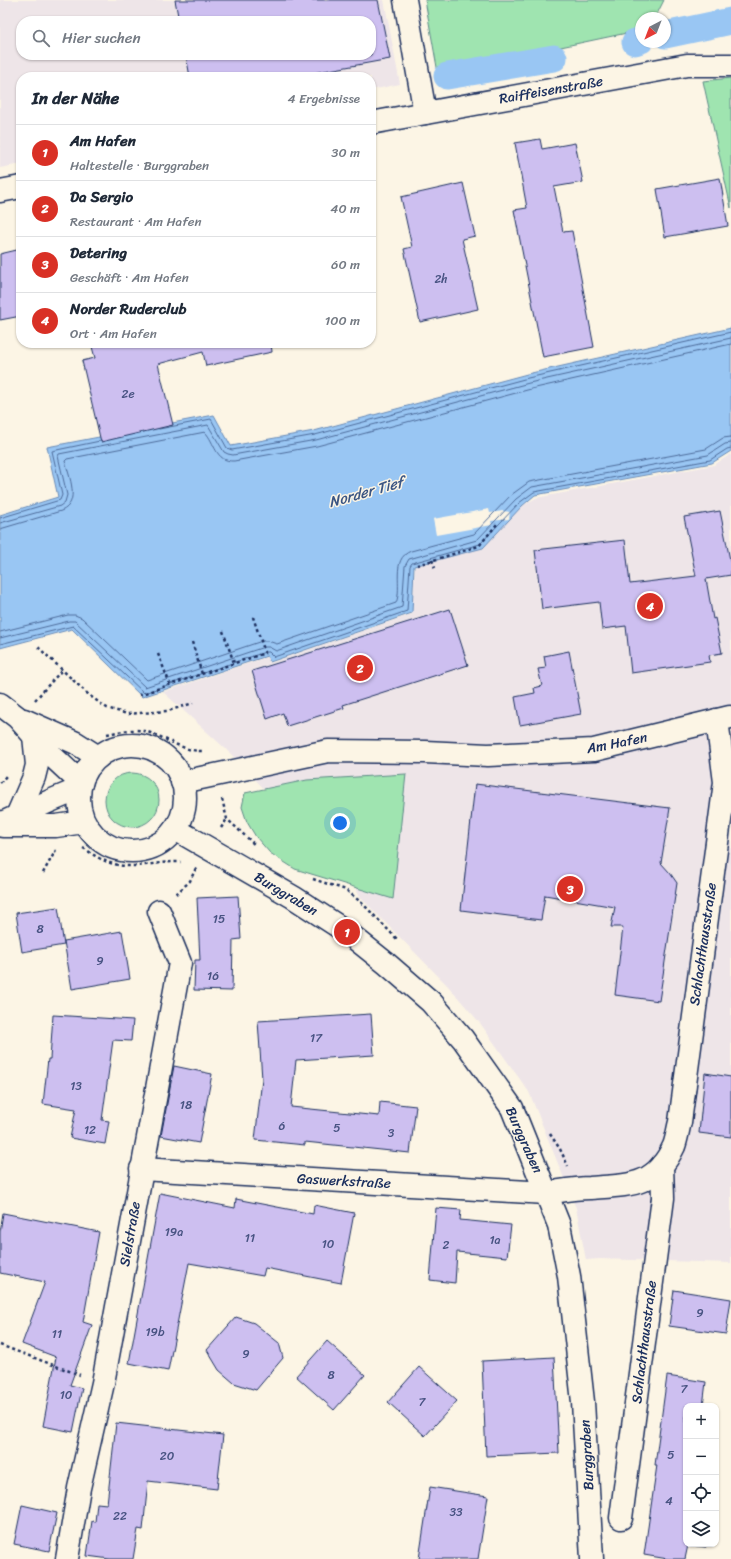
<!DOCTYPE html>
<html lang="de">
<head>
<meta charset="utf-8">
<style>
  body { margin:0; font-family:Sriracha,sans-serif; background:#f2f2f3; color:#1f2937 }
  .controls { position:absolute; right:12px; bottom:12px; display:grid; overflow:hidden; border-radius:8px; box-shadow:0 1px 3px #0004 }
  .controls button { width:36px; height:36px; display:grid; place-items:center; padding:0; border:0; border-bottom:1px solid #e0e1e3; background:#fff; color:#1f2937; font:20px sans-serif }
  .compass { position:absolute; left:635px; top:12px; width:36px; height:36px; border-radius:50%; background:#fff; box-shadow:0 1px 3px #0004; rotate:222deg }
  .you { position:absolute; left:340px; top:823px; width:14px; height:14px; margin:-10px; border:3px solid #fff; border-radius:50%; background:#1a73e8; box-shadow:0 0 0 6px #1a73e833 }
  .badge { display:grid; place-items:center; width:26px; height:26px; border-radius:50%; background:#d93025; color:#fff; font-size:13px; font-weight:700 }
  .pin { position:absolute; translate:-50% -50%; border:2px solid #fff; box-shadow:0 1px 4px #0006 }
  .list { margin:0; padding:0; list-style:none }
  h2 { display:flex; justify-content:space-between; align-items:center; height:52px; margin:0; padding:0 16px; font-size:17px }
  h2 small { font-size:13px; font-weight:400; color:#747a83 }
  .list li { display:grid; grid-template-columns:26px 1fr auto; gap:12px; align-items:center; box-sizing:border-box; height:56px; padding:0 16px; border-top:1px solid #e0e1e3 }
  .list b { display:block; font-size:15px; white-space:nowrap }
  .list p { margin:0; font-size:13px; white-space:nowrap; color:#747a83 }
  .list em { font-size:13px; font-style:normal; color:#747a83 }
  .icon { flex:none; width:22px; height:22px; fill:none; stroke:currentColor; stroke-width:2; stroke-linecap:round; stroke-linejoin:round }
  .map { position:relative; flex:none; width:731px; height:1559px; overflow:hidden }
  .search { position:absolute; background:#fff; box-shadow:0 1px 3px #0004; left:16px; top:16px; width:360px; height:44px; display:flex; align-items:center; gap:10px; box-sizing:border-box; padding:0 14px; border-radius:16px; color:#747a83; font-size:15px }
  .panel { position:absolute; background:#fff; box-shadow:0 1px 3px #0004; left:16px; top:72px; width:360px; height:276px; border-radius:16px }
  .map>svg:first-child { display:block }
  .built { fill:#eee5e8; fill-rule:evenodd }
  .green { fill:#9fe4b0; stroke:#5d8a87 }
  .water { fill:#99c6f3; stroke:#678ab7 }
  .pier { fill:#fcf5e5 }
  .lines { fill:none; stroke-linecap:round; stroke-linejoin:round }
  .shore { stroke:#4d6b9a; stroke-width:1 }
  .canal { stroke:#99c6f3; stroke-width:27 }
  .building { fill:#cdbff0; stroke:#1b2f5e }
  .minor-casing { stroke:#1b2f5e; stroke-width:25 }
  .major-casing { stroke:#1b2f5e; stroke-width:25 }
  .path { stroke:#1b2f5e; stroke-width:2.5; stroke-dasharray:3 3; stroke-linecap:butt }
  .minor { stroke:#fcf5e5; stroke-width:22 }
  .major { stroke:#fcf5e5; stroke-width:22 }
  .labels { text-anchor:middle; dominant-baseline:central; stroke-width:3; stroke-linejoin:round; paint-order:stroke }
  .number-label { font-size:12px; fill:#485382 }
  .street-label { font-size:14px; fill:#1b2f5e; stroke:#fcf5e5 }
  .water-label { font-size:15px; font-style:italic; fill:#3a5583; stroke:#fcf5e5 }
</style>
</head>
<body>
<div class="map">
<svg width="731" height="1559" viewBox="0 0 731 1559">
  <rect width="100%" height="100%" fill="#fcf5e5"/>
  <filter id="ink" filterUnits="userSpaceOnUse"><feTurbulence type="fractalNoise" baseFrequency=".025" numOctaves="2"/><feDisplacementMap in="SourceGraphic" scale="8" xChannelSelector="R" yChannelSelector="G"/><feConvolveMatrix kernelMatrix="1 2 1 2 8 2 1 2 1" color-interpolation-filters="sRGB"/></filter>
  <g filter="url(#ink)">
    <!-- built -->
    <g class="built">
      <path d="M 0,0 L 384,0 L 400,84 L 371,90 L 371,77 L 21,77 L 21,164 L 0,168 ZM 21,21 L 371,21 L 371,55 L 21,55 Z"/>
      <path d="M 731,454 L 731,1263 L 600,1259 L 586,1260 L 576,1208 L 529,1092 L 480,1023 L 448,986 L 360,897 L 351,880 L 228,751 L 163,692 L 267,657 L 270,663 L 412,614 L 415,566 L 483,548 L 522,506 L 536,498 L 714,465 Z"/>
    </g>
    <!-- green -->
    <g class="green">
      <path d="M 425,0 L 664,0 L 655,18 L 641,18 L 641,30 L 438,73 Z"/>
      <path d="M 731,78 L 731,208 L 703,81 Z"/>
      <circle cx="132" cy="800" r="27"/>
      <path d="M 406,774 L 393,899 L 295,869 L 270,853 L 256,837 L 247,822 L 242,807 L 245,793 L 307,780 Z"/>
    </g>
    <!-- water -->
    <path class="water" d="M 731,328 L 731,451 L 712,463 L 535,495 L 522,506 L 483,548 L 414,566 L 412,613 L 270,662 L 267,656 L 142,697 L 72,629 L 0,648 L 0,515 L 58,497 L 47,447 L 214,415 L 231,446 L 314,431 L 527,374 Z"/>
    <!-- pier -->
    <path class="pier" d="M 489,509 L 490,513 L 503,511 L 510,512 L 509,519 L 491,521 L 492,525 L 436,535 L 433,519 Z"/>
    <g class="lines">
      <!-- shore -->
      <g class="shore">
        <path d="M 159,429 L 211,419 L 227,448 L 232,450 L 315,435 L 528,378 L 731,332"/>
        <path d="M 0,518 L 60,500 L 62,495 L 52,451 L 100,441"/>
        <path d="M 0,523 L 60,506 L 65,502 L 67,495 L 58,456 L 59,454 L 208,425 L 224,452 L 228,454 L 233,455 L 316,440 L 529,383 L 731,338"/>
        <path d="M 0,529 L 61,511 C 81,503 69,476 65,461 L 67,459 L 205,432 C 215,442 215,462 234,461 L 317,446 L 531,389 L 731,344"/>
        <path d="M 0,632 L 68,615 L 75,615 L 82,618 L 147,680 L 262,641 L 268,641 L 277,644 L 396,603 C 403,587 390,559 411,551 L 474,534 L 511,495 L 529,482 L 706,449 L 723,438 L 731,437"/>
        <path d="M 0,638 L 69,621 L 75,621 L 145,687 L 264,647 L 269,647 L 276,651 L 402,607 L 405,566 L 409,559 L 477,540 L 516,499 L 532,487 L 708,455 L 725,444 L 731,443"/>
        <path d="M 0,644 L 73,626 L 144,693 L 265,652 L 269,652 L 274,657 L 407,611 L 410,566 L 412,563 L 480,544 L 519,503 L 534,492 L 710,460 L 727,449 L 731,448"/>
      </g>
      <!-- canal -->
      <g class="canal">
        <path d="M 665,35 L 731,21"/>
        <path d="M 635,42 L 641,40"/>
        <path d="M 447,76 L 554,58"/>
      </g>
    </g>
    <!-- building -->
    <g class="building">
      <path d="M 175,0 L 378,0 L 390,59 L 291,77 L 190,77 L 186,55 L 371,55 L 371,21 L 179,21 Z"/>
      <path d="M 540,139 L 542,149 L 575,143 L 583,182 L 554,187 L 563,232 L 572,231 L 594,347 L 543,357 L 514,210 L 527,208 L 515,143 Z"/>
      <path d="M 720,178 L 728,226 L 665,237 L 657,189 Z"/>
      <path d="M 463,183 L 475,236 L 462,239 L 478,309 L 420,322 L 404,249 L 412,247 L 401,197 Z"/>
      <path d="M 21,249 L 21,316 L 0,320 L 0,254 Z"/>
      <path d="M 91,343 L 271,343 L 272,352 L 206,366 L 203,352 L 158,364 L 173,425 L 101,442 L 82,361 L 95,358 Z"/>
      <path d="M 720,511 L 731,565 L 731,575 L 706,579 L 713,619 L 715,618 L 722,653 L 709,655 L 710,662 L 631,673 L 626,626 L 602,629 L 599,602 L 542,609 L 535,550 L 625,540 L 630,584 L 696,576 L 684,517 Z"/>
      <path d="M 450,609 L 468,665 L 343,705 L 344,708 L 287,726 L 283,713 L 267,719 L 252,671 Z"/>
      <path d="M 569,651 L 581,714 L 520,725 L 515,697 L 535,693 L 534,688 L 542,686 L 538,669 L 546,668 L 544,656 Z"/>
      <path d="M 475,784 L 670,808 L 661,863 L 670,873 L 677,883 L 659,1001 L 615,995 L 623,927 L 611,927 L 615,907 L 545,895 L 541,920 L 461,910 Z"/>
      <path d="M 238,896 L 241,939 L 233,940 L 232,991 L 194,990 L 195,960 L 200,960 L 197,898 Z"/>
      <path d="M 58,907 L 64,945 L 22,952 L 16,913 Z"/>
      <path d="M 122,931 L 130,979 L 72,989 L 64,941 Z"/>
      <path d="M 371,1014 L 374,1055 L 296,1060 L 291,1107 L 379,1116 L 380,1102 L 416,1106 L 410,1153 L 305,1142 L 305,1145 L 255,1140 L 262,1079 L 258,1021 Z"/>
      <path d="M 53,1015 L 133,1020 L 131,1041 L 113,1040 L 102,1120 L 109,1121 L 105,1144 L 70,1138 L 76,1109 L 43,1104 L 48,1059 L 50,1059 Z"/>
      <path d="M 174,1066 L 212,1074 L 199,1143 L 161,1136 Z"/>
      <path d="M 705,1073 L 731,1077 L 731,1137 L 699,1133 Z"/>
      <path d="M 160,1193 L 235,1208 L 236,1199 L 313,1214 L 314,1205 L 354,1213 L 341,1283 L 265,1268 L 263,1276 L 189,1263 L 168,1371 L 129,1363 Z"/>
      <path d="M 436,1208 L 461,1210 L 460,1220 L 511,1225 L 507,1257 L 457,1252 L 455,1283 L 430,1280 Z"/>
      <path d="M 3,1213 L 99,1232 L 83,1322 L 92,1325 L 70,1385 L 82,1388 L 73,1432 L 43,1426 L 56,1357 L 22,1344 L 45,1282 L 0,1273 L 0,1232 Z"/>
      <path d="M 674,1290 L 731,1299 L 726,1334 L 669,1326 Z"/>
      <path d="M 236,1317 L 254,1323 L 279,1343 L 283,1358 L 256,1390 L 234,1383 L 219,1370 L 207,1350 Z"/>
      <path d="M 327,1341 L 365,1375 L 334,1410 L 296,1376 Z"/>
      <path d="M 554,1357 L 559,1453 L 486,1456 L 482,1361 Z"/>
      <path d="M 419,1367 L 457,1401 L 425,1436 L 388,1402 Z"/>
      <path d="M 667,1376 L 706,1382 L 703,1406 L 686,1406 L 686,1544 L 706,1544 L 706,1547 L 688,1545 L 685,1559 L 668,1559 L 644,1555 L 657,1465 L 655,1465 Z"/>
      <path d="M 116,1423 L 223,1435 L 217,1489 L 148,1481 L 143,1530 L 138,1529 L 133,1559 L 110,1559 L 87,1556 L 92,1521 L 95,1522 L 97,1503 L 107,1504 Z"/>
      <path d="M 430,1487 L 488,1496 L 478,1559 L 419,1559 Z"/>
      <path d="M 22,1505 L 57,1513 L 49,1551 L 14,1544 Z"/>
    </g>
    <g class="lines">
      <defs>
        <g id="minor">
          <path d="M 405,0 L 425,113"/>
          <path d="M 371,123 L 687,65 L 731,65"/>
          <path d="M 0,191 L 21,187"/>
          <path d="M 182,782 L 328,751 L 425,752 L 488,755 L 594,750 L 730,717"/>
          <path d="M 0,824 L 50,801 L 79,789"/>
          <path d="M 3,826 L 56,826 L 84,822"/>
          <path d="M 141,1169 L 547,1193 C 561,1191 575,1188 590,1188 C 630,1185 655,1187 674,1146 C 677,1138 678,1129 680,1122 L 725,782 L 717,720"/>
          <path d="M 621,1518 L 663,1198 L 662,1165"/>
          <path d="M 67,1559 L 79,1488 L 103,1383 L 180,963 L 159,911"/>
        </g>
        <g id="major">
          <path d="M 0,704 L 17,717 L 51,755 L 81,783"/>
          <path d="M 24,720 L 76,743 L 98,757"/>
          <circle cx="132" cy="798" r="53"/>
          <path d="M 17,816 L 34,777 L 37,765 L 34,736"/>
          <path d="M 175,829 L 293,897 L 347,932 L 387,964 L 431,1002 L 463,1039 L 512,1108 L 559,1225 L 569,1276 L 583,1402 L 592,1559"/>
        </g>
      </defs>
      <!-- minor casing -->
      <use href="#minor" class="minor-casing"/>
      <!-- major casing -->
      <use href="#major" class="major-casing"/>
      <!-- path -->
      <g class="path">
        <path d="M 432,560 L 435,568"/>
        <path d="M 417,565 L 479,546 L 497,524"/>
        <path d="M 223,631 L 234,663"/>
        <path d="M 192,642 L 202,674"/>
        <path d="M 38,647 L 90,696 L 107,708 L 127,714 L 168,711 L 193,703"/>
        <path d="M 158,654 L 170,684"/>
        <path d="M 139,695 L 265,653 L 252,614"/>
        <path d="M 35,700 L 62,670"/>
        <path d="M 107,734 C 119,732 132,728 144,731 C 165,736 182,752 204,751"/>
        <path d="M 0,783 L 6,776"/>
        <path d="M 222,799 L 227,819 L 255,845"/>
        <path d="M 221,828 L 227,819"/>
        <path d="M 83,848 C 89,851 93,855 99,858 C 128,874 150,861 181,862"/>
        <path d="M 43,873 L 56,850"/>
        <path d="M 313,879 L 346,890 L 363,904 L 397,939"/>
        <path d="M 176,894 L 190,881 L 196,868"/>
        <path d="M 550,1134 L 560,1149 L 568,1166"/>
        <path d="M 0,1345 L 80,1375"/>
      </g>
      <!-- minor -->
      <use href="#minor" class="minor"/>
      <!-- major -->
      <use href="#major" class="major"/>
    </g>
  </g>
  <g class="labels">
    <!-- number labels -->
    <g class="number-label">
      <text x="441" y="279">2h</text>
      <text x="128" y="394">2e</text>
      <text x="219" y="919">15</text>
      <text x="40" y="929">8</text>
      <text x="100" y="961">9</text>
      <text x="213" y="976">16</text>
      <text x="316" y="1038">17</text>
      <text x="76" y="1086">13</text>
      <text x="186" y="1105">18</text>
      <text x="282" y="1126">6</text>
      <text x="337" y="1128">5</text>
      <text x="90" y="1130">12</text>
      <text x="391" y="1133">3</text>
      <text x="174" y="1232">19a</text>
      <text x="250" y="1238">11</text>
      <text x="495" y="1240">1a</text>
      <text x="328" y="1244">10</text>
      <text x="446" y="1245">2</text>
      <text x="700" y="1313">9</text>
      <text x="155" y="1332">19b</text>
      <text x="57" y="1334">11</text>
      <text x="246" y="1354">9</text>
      <text x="331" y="1375">8</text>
      <text x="684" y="1389">7</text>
      <text x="66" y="1395">10</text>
      <text x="422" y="1402">7</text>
      <text x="671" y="1455">5</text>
      <text x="167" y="1456">20</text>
      <text x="669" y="1501">4</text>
      <text x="456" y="1512">33</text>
      <text x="120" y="1516">22</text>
    </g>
    <!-- street labels -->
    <g class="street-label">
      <text transform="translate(551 90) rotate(-10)">Raiffeisenstraße</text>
      <text transform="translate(617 743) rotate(-11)">Am Hafen</text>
      <text transform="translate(286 894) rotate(31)">Burggraben</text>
      <text transform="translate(703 944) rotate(-82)">Schlachthausstraße</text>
      <text transform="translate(524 1140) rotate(66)">Burggraben</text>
      <text transform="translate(344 1181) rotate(3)">Gaswerkstraße</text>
      <text transform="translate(130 1234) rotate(-80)">Sielstraße</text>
      <text transform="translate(644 1342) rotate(-83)">Schlachthausstraße</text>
      <text transform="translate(587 1455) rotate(-93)">Burggraben</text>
    </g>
    <!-- water labels -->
    <g class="water-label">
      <text transform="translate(366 492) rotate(-16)">Norder Tief</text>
    </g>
  </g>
</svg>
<div class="controls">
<button>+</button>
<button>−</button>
<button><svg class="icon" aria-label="locate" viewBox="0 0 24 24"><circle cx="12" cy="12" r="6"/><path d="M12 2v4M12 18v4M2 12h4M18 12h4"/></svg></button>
<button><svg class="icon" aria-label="layers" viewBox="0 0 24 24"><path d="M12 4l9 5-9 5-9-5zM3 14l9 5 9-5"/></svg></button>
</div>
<svg class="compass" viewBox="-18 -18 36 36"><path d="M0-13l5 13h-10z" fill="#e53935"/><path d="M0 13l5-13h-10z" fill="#747a83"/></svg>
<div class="you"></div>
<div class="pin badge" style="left:347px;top:932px">1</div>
<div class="pin badge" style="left:360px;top:668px">2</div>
<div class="pin badge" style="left:570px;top:889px">3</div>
<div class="pin badge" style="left:650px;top:606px">4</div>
<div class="search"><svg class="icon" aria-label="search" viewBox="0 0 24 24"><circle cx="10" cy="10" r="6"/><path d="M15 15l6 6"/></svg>Hier suchen</div>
<section class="panel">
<h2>In der Nähe<small>4 Ergebnisse</small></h2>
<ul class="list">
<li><span class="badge">1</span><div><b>Am Hafen</b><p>Haltestelle · Burggraben</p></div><em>30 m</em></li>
<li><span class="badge">2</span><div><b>Da Sergio</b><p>Restaurant · Am Hafen</p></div><em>40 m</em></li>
<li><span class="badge">3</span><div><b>Detering</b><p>Geschäft · Am Hafen</p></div><em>60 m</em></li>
<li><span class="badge">4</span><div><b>Norder Ruderclub</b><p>Ort · Am Hafen</p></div><em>100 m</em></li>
</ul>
</section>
</div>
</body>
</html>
